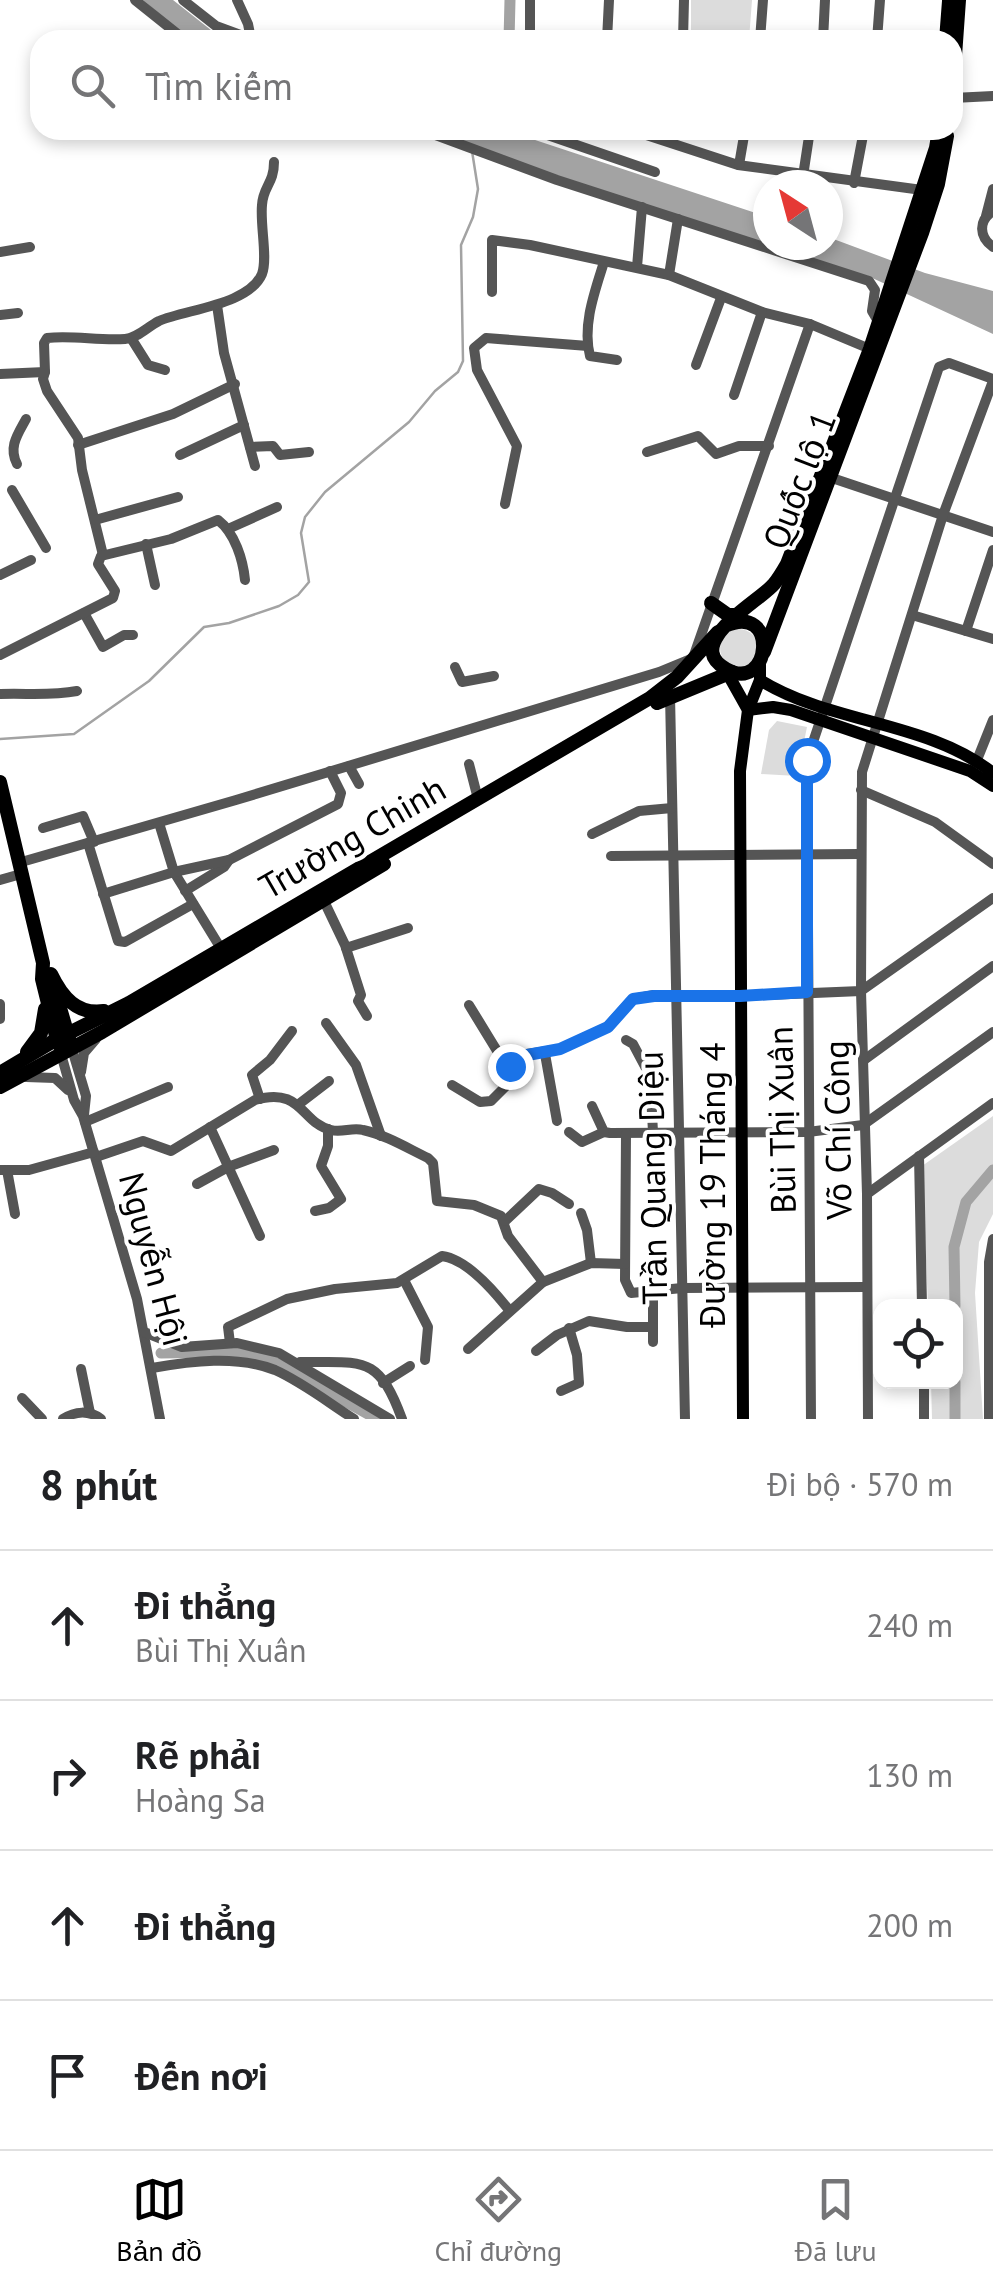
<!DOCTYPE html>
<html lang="vi">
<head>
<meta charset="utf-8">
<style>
  body { margin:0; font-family:"PT Sans",sans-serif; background:#f6f6f6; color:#202124 }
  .controls { position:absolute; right:30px; bottom:30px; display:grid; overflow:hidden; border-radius:20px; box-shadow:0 5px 15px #0003 }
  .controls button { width:90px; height:90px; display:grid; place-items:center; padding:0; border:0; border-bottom:2px solid #e0e0e0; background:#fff; color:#202124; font:50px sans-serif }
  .compass { position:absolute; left:753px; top:170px; width:90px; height:90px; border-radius:50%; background:#fff; box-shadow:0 5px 15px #0003; rotate:324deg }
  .stop { position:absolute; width:30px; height:30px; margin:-22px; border:8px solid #1a73e8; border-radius:50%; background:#fff }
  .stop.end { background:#1a73e8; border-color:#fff; box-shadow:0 2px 10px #0008 }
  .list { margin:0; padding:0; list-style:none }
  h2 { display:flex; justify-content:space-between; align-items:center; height:130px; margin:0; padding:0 40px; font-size:42px }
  h2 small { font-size:32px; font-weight:400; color:#757577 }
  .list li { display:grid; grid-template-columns:65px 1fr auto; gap:30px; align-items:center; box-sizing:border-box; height:150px; padding:0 40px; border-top:2px solid #e0e0e0 }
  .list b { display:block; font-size:38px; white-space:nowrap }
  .list p { margin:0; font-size:32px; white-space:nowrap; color:#757577 }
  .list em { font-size:32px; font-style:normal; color:#757577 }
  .icon { flex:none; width:55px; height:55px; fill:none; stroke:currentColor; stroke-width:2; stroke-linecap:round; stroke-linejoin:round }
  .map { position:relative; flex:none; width:993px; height:1419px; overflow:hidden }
  .search { position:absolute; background:#fff; box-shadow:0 5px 15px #0003; left:30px; right:30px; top:30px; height:110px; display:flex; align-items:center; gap:25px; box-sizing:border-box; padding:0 35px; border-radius:30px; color:#757577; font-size:38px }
  .sheet { height:730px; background:#fff }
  nav { display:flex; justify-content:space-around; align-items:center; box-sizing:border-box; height:140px; border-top:2px solid #e0e0e0; background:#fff; font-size:28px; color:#757577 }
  nav a { display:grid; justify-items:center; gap:5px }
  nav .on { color:#000 }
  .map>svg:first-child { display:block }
  .green { fill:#dcdcdc }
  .water { fill:#a3a3a3 }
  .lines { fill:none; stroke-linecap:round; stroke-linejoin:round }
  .stream { stroke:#a3a3a3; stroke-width:2.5 }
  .river { stroke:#a3a3a3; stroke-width:11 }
  .minor { stroke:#555; stroke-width:10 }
  .major { stroke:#000; stroke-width:12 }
  .highway { stroke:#000; stroke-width:14 }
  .route { stroke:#1a73e8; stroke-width:12 }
  .labels { text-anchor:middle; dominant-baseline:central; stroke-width:8; stroke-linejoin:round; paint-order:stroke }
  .street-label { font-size:35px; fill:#000; stroke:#fff }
</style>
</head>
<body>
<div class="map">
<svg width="993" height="1419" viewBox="0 0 993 1419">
  <rect width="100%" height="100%" fill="#fff"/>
  <!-- green -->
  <g class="green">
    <path d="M 691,0 L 752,0 L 749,40 L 691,40 Z"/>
    <circle cx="739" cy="648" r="19"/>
    <path d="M 777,721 L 807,727 L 797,776 L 761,774 L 769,730 Z"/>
    <path d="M 993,1116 L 993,1214 L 979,1242 L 975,1293 L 983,1419 L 932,1419 L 931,1382 L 956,1382 L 956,1306 L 928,1306 L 922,1166 Z"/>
  </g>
  <!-- water -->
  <g class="water">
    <path d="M 143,0 L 173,0 L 216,34 L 233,40 L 190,40 Z"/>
    <path d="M 430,130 L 498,130 L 520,135 L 768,217 L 768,245 L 828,245 L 828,237 L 925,273 L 993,291 L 993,334 L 868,276 L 841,269 L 552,175 Z"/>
  </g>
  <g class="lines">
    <!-- stream -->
    <path class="stream" d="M 0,739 L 74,734 L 149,681 L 204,627 L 229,623 L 279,606 L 298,595 L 309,582 L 301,533 L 305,517 L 325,492 L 409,422 L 435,391 L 458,372 L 463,361 L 461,245 L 473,217 L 478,189 L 472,151"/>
    <!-- river -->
    <g class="river">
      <path d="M 509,40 L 510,0"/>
      <path d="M 955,1306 L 954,1247 L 966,1202 L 993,1170"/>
      <path d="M 161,1353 L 231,1352 L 271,1360 L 377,1419"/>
      <path d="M 955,1419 L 955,1382"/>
    </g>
    <!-- minor -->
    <g class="minor">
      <path d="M 135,0 L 185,40"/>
      <path d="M 183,0 L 216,26 L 254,40"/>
      <path d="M 237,0 L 248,24 L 251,39"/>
      <path d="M 530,40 L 530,0"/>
      <path d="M 607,40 L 609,0"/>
      <path d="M 683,40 L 684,0"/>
      <path d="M 760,40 L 763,0"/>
      <path d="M 823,40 L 825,0"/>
      <path d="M 877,40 L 880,0"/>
      <path d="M 953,98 L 993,96"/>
      <path d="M 422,130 L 557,180 L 869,281 L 875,290 L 872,311 L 879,323"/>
      <path d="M 533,130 L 655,172"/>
      <path d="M 631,130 L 738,165 L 922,190"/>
      <path d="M 739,165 L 745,130"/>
      <path d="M 803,176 L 810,130"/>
      <path d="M 854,183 L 864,130"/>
      <path d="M 993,211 C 978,221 979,237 993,247"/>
      <path d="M 986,216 L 993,189"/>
      <path d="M 0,252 L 30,247"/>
      <path d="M 604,262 C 595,291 582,325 590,356 L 617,360"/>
      <path d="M 637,267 L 642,207"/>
      <path d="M 669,275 L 678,219"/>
      <path d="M 492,292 L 492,240 L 530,245 L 669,275 L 762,312 L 810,324"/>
      <path d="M 217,305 L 224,353 L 255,466"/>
      <path d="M 0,315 L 18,313"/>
      <path d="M 131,338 L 148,365 L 165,370"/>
      <path d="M 696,365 L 721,298"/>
      <path d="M 45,372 L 43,379 L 47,391 L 78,438 L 82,470 L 103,555"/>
      <path d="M 0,374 L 45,372 L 44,343 L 47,338 C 73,335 99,341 125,339 C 138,338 147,327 159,321 C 187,309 249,305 262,274 C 268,258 260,226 262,205 C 263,186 274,184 274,162"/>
      <path d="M 734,395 L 762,312"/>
      <path d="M 78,445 L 173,414 L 235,384"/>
      <path d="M 250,447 L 273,446 L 280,455 L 309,452"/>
      <path d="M 647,452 L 698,436 L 716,454 L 739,446 L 769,446"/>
      <path d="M 180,455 L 244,425"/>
      <path d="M 17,464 C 8,447 18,434 26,419"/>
      <path d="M 832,478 L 993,532"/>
      <path d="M 12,490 L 46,548"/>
      <path d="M 505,504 L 517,446 L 477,370 L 474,348 L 486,338 L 588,346"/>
      <path d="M 95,520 L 178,497"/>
      <path d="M 228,529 L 277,507"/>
      <path d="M 146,544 L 155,585"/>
      <path d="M 0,575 L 31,560"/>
      <path d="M 84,613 L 103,647 L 124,635 L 133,635"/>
      <path d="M 912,615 L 993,639"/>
      <path d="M 966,631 L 993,550"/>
      <path d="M 0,655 L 113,598 L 115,591 L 98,564 L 101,556 L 171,539 L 218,520 C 235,533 243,560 245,580"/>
      <path d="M 455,667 L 462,682 L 494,676"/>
      <path d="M 0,694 C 28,693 50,696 77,691"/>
      <path d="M 670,695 L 685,1419"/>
      <path d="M 977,760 L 993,720"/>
      <path d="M 469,764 L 478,799"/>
      <path d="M 349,766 L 359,784"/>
      <path d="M 861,790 L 935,822 L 993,864"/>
      <path d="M 159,823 L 174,872 L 220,947"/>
      <path d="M 43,828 L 83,816 L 94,842"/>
      <path d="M 592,834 L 639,811 L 672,808"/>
      <path d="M 88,843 L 118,941 L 125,942 L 193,904"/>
      <path d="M 611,856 L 860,854"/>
      <path d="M 18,863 L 236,800 L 659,672 L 693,658 L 810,324 L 870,349"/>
      <path d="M 0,880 L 21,874"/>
      <path d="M 185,891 L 224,867 L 229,860 L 338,804 L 341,793 L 330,771"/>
      <path d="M 103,894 L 174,872 L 229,860"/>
      <path d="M 323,899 L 345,945 L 361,995 L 358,1001 L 367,1016"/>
      <path d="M 346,948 L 408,928"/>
      <path d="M 0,1004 L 0,1019"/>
      <path d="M 469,1005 L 502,1059 L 510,1066"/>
      <path d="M 326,1023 L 356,1065 L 381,1136"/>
      <path d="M 626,1040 L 633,1044 L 650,1076 L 653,1132"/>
      <path d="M 72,1049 L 86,1096 L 84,1115"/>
      <path d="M 61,1054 L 74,1100 L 83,1116 L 137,1299 L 160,1419"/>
      <path d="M 545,1054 L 557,1121"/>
      <path d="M 864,1060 L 993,966"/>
      <path d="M 81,1072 L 84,1053 L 96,1039"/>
      <path d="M 26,1077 L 55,1078 L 68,1090"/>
      <path d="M 452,1085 L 480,1102 L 491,1101 L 507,1085 L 513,1061 L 527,1054 L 560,1049 L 607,1027 L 633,999 L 654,995 L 741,996 L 861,991 L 993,898"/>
      <path d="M 260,1099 L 252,1075 L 270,1060 L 292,1031"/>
      <path d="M 299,1104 L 329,1081"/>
      <path d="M 592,1106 L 604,1132 L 610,1133 L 808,1132 L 863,1125 L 993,1032"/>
      <path d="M 85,1122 L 168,1087"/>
      <path d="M 210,1127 L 260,1236"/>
      <path d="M 569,1132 L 582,1142 L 604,1132"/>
      <path d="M 626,1134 L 625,1280 L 631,1293 L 682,1288 L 866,1287"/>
      <path d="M 919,1156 L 922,1306"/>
      <path d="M 96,1157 L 143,1141 L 171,1151 L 255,1100 C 302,1086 301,1123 331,1130 C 342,1133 352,1127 363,1130 C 386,1135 407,1148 428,1158 L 433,1163 L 437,1201 L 474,1205 L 501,1216 L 508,1236 L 543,1282"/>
      <path d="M 0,1170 L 29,1170 L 94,1152"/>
      <path d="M 7,1170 L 15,1214"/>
      <path d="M 197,1184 L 228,1167 L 274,1150"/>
      <path d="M 867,1194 L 993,1103"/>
      <path d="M 315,1211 L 329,1208 L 341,1199 L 321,1166 L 328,1146 L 328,1129"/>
      <path d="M 581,1213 L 587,1230 L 591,1263"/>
      <path d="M 505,1221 L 539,1189 L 552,1193 L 569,1204"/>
      <path d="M 404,1280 L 428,1327 L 425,1360"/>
      <path d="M 653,1293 L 653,1342"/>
      <path d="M 144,1332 L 182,1347 L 237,1343 L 279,1353 L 390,1419"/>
      <path d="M 230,1343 L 228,1327 L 287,1299 L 335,1289 L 397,1283 L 442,1256 C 467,1259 494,1291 509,1310"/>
      <path d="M 468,1349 L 543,1282 L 591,1263 L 625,1264"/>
      <path d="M 536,1351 L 557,1335 L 589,1321 L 627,1327 L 653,1327"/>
      <path d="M 300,1362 C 362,1363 378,1353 402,1419"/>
      <path d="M 152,1368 C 191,1361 237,1355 275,1370 C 302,1382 329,1403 354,1419"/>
      <path d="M 81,1369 L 90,1413"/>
      <path d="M 924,1382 L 924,1419"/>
      <path d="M 383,1383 L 410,1366"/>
      <path d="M 561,1391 L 579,1383 L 577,1355 L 569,1328"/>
      <path d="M 22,1398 L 42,1419"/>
      <path d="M 63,1419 C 75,1411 89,1410 101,1419"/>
      <path d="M 811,1419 L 807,760 L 939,367 L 949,363 L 993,379"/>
      <path d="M 868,1419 L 867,1194 L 861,991 L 862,772 L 943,515 L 993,381"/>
      <path d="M 989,1419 L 989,1262 L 993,1239"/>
    </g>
    <!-- major -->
    <g class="major">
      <path d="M 725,669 L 748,710"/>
      <path d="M 760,680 C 831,724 927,721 993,773"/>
      <path d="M 748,710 L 773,707 L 791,710 L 970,771 L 993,786"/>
      <path d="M 743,1419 L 740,771 L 748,710 L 760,680 L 760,661"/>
    </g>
    <!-- highway -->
    <g class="highway">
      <path d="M 946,40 L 949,1"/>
      <path d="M 953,84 L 959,0"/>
      <path d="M 711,603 L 728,615 L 737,615"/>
      <path d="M 725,626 C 780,601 771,695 726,669 C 681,643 760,601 774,584 C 779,578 783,571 787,564 L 870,349 L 936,148 L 939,130"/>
      <path d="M 764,652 L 922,233 L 938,184 L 947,136"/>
      <path d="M 657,703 L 732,672"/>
      <path d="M 0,782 L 43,963 L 42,979 L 58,1044"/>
      <path d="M 51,974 C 62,997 77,1015 104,1011"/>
      <path d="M 55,991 L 70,1042"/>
      <path d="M 27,1052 L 41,1033 L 45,1009"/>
      <path d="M 0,1073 L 57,1039 L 129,1003 L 650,698 L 677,677 L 718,632"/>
      <path d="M 0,1087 L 102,1032 L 384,864"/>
    </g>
  </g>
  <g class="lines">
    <!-- route -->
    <path class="route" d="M 510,1066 L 522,1056 L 560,1049 L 608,1027 L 633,999 L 654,996 L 740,996 L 807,992 L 807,760"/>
  </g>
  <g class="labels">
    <!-- street labels -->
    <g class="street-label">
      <text transform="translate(799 480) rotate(-69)">Quốc lộ 1</text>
      <text transform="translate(352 837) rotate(-30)">Trường Chinh</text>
      <text transform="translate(781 1120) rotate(-91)">Bùi Thị Xuân</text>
      <text transform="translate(837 1130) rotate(-91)">Võ Chí Công</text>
      <text transform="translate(652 1178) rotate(-91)">Trần Quang Diệu</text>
      <text transform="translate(712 1185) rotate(-90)">Đường 19 Tháng 4</text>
      <text transform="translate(154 1259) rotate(75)">Nguyễn Hội</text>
    </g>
  </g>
</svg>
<div class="controls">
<button><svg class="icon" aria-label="locate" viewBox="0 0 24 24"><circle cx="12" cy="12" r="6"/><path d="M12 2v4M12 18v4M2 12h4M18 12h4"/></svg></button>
</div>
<svg class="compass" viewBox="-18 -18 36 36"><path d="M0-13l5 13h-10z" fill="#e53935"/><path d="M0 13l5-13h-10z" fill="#757577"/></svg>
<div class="stop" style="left:807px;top:760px"></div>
<div class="stop end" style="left:510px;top:1066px"></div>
<div class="search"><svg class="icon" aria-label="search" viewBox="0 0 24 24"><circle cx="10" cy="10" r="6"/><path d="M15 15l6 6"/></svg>Tìm kiếm</div>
</div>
<section class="sheet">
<h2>8 phút<small>Đi bộ · 570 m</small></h2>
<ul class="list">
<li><svg class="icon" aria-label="ahead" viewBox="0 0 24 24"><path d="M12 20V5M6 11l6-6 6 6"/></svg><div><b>Đi thẳng</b><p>Bùi Thị Xuân</p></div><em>240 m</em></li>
<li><svg class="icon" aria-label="right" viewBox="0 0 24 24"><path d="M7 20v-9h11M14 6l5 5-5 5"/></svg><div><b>Rẽ phải</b><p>Hoàng Sa</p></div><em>130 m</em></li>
<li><svg class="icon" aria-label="ahead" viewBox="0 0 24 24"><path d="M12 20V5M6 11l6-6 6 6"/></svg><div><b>Đi thẳng</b></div><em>200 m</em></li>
<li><svg class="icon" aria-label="arrive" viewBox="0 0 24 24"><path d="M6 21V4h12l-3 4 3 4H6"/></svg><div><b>Đến nơi</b></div></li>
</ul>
</section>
<nav>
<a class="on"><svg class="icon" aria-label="map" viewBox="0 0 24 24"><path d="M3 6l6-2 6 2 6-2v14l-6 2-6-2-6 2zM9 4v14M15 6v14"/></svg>Bản đồ</a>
<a><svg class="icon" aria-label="directions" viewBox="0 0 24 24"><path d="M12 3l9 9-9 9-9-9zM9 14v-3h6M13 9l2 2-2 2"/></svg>Chỉ đường</a>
<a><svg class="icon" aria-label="saved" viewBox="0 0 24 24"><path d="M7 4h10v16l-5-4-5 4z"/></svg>Đã lưu</a>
</nav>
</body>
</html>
